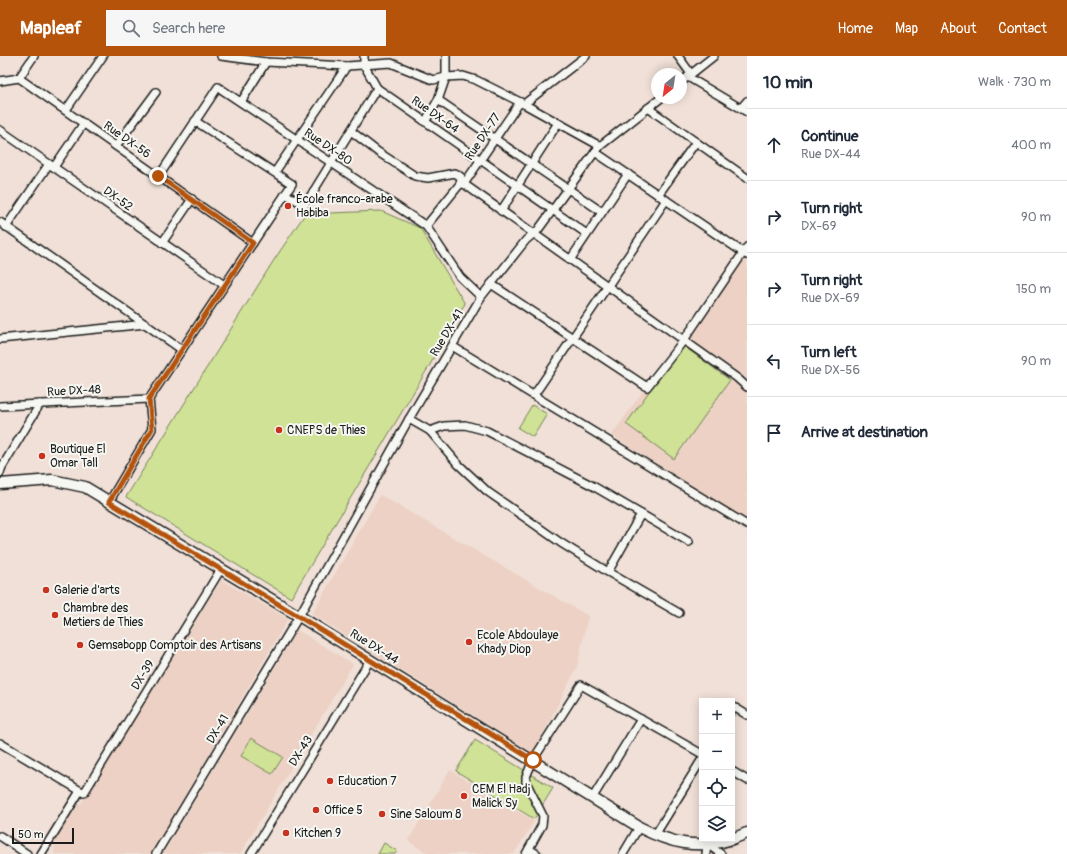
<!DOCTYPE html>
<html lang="en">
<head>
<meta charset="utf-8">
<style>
  body { margin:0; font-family:Pangolin,sans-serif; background:#f6f6f7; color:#1f2937 }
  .controls { position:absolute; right:12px; bottom:12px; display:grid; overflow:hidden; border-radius:0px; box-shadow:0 2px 10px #0003 }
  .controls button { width:36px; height:36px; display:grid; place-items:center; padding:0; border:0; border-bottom:1px solid #e0e1e3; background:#fff; color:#1f2937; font:20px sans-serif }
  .compass { position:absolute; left:651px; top:12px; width:36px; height:36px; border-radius:50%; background:#fff; box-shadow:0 2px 10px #0003; rotate:210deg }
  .scale { position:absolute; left:12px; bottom:10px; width:62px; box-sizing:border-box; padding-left:4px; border:2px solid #1c1c1c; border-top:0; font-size:11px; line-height:14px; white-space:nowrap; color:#1c1c1c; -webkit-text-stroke:3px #f6f6f2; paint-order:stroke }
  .stop { position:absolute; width:12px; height:12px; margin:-9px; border:3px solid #b45309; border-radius:50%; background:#fff }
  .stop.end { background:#b45309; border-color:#fff; box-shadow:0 1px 4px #0008 }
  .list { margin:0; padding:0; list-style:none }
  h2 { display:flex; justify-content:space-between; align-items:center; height:52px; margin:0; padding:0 16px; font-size:17px }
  h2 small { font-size:13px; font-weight:400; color:#747a83 }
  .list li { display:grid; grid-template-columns:26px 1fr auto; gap:12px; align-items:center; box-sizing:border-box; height:72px; padding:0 16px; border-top:1px solid #e0e1e3 }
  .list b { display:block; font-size:15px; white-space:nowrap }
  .list p { margin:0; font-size:13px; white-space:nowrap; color:#747a83 }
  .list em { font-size:13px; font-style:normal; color:#747a83 }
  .icon { flex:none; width:22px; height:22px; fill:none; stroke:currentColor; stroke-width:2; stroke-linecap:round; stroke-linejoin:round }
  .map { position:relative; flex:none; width:747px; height:798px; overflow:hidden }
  header { display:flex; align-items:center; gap:24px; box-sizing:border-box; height:56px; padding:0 20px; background:#b45309; color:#fff }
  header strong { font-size:19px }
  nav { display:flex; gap:22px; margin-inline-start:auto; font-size:14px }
  .search { width:280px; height:36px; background:#f6f6f7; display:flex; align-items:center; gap:10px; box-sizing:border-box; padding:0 14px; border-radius:0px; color:#747a83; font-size:15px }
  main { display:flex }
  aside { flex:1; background:#fff }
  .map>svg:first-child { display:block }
  .built { fill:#ecd1c4 }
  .green { fill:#cfe296; stroke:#767f59 }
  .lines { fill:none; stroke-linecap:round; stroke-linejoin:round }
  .street-casing { stroke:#1c1c1c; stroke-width:10 }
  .secondary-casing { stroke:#1c1c1c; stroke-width:13 }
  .street { stroke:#f6f6f2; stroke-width:7 }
  .secondary { stroke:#f6f6f2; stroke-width:10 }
  .route { stroke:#b45309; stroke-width:5 }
  .poi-dot { fill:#c8321e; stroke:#f6f6f2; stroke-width:1.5 }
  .labels { text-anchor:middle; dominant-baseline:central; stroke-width:4; stroke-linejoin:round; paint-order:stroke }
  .street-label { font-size:12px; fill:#1c1c1c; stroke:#f6f6f2 }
  .poi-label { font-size:12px; fill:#1c1c1c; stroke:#f6f6f2; text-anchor:start }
</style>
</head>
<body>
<header>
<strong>Mapleaf</strong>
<div class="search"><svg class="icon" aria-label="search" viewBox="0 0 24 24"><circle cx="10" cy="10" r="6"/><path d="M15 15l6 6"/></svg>Search here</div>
<nav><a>Home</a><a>Map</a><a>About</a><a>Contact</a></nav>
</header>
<main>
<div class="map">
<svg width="747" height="798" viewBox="0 0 747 798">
  <rect width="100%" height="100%" fill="#f0e0d7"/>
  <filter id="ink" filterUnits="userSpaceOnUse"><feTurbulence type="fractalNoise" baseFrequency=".025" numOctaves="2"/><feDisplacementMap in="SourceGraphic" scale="8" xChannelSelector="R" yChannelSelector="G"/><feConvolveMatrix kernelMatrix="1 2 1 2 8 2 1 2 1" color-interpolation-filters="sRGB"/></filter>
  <g filter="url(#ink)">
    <!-- built -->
    <g class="built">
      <path d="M 747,186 L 747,468 L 612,379 Z"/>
      <path d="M 380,439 L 588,560 L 577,611 L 533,697 L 312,558 Z"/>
      <path d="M 221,524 L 288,563 L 151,798 L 54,798 L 55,779 L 71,752 L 81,748 Z"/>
      <path d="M 297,574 L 353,608 L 240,798 L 163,798 Z"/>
      <path d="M 450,714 L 534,765 L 514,798 L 429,798 L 408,785 Z"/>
    </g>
    <!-- green -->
    <g class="green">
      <path d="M 381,155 L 420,172 L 465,248 L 452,266 L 431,307 L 291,542 L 126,441 L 274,204 L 305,158 Z"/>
      <path d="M 682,289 L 730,324 L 674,403 L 626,368 Z"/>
      <path d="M 532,349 L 547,358 L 533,381 L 518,372 Z"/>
      <path d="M 251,682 L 283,701 L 272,718 L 241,700 Z"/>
      <path d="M 475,684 L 553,732 L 534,763 L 456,715 Z"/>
      <path d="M 384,787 L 397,795 L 395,798 L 378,798 Z"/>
    </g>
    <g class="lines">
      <defs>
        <g id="street">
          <path d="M 221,0 L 266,6 L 347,10 L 391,7 L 433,24 L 446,21 L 463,20 L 476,24 L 524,48 L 600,90"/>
          <path d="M 364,0 L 364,9 L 377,32 L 587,178"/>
          <path d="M 678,0 L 691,18"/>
          <path d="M 688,21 L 747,56"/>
          <path d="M 19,22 L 34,0"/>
          <path d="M 0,25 L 19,22 L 253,187"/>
          <path d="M 681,26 L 714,0"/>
          <path d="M 438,44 L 602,156"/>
          <path d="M 241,46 L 266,6"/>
          <path d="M 524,48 L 586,0"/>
          <path d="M 648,52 L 747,122"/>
          <path d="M 741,52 L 747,45"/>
          <path d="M 66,54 L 103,0"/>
          <path d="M 425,66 L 438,44 L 446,21 L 446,0"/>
          <path d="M 0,74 L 224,229"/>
          <path d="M 351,75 L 378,96 L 415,120 L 428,122 L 455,117 L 461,121 L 460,128 L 426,170"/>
          <path d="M 116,90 L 156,36"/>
          <path d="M 595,96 L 747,199"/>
          <path d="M 54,111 L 84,67"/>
          <path d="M 275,116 L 347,10"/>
          <path d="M 159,120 L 218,31 L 426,170 L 460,221 L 481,241"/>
          <path d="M 460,128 L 464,128 L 737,322 L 747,331"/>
          <path d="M 464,128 L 520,46"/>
          <path d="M 285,138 L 305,149 L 377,32"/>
          <path d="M 658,139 L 696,86"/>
          <path d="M 501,155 L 558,67"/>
          <path d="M 0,166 L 182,294"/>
          <path d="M 6,171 L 49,108"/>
          <path d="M 162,187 L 192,143"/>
          <path d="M 570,204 L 628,118"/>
          <path d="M 491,228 L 647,331 L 684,284 L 747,191"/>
          <path d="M 0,283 L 146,268"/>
          <path d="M 452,290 L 747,469"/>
          <path d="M 534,339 L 666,144"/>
          <path d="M 149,343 L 292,128 L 195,65"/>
          <path d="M 0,350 L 149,343"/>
          <path d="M 409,363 L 430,375 L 458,408 L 488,436 L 524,461 L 561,487 L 608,516 L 679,557"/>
          <path d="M 430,375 L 444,370 L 465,369 L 487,375 L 593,430 L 689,486"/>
          <path d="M 0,417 L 2,411 L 40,348"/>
          <path d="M 109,446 L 152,373 L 149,343"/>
          <path d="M 608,516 L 641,458"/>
          <path d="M 732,655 L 734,651 L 747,659"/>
          <path d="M 0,687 L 84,737 L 221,513"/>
          <path d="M 732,715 L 747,724"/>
          <path d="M 593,741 L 641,663"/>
          <path d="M 655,779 L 702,703"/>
          <path d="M 0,780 L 27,798"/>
          <path d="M 529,793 L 537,798"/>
          <path d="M 41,798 L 80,735"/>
          <path d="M 156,798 L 299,560 L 409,363 L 481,241 L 526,184 L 538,174 L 595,96 L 600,90 L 661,42"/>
          <path d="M 251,798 L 370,604"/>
          <path d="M 526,798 L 542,769 L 543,760 L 526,726 L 526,721 L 533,704 L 581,629 L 702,698"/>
          <path d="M 623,798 L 639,771"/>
          <path d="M 706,798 L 707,788 L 721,798"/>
        </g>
        <g id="secondary">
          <path d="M 0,428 L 52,424 L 85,431 L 299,560 L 639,771 C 670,787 698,794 732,783"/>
          <path d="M 732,783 L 747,777"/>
        </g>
      </defs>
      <!-- street casing -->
      <use href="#street" class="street-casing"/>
      <!-- secondary casing -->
      <use href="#secondary" class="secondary-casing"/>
      <!-- street -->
      <use href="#street" class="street"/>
      <!-- secondary -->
      <use href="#secondary" class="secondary"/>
    </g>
  </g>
  <g class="lines" filter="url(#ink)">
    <!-- route -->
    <path class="route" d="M 158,120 L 253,187 L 149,343 L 152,373 L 109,446 L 298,560 L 533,704"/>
  </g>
  <!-- markers -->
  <g class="poi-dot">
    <circle cx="288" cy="150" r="4"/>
    <circle cx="279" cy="374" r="4"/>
    <circle cx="42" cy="400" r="4"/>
    <circle cx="46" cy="534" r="4"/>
    <circle cx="55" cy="559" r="4"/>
    <circle cx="469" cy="586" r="4"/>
    <circle cx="80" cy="589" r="4"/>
    <circle cx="330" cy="725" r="4"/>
    <circle cx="464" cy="740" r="4"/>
    <circle cx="316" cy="754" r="4"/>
    <circle cx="382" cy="758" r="4"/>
    <circle cx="286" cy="777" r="4"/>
  </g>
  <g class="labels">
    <!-- street labels -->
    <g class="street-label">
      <text transform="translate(435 59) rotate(35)">Rue DX-64</text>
      <text transform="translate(483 81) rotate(-56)">Rue DX-77</text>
      <text transform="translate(127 84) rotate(35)">Rue DX-56</text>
      <text transform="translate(328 91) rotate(34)">Rue DX-80</text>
      <text transform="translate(118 143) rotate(35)">DX-52</text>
      <text transform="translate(447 277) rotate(-59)">Rue DX-41</text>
      <text transform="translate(74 335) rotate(-3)">Rue DX-48</text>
      <text transform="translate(374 591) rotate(32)">Rue DX-44</text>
      <text transform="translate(143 619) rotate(-59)">DX-39</text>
      <text transform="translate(218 673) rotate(-59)">DX-41</text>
      <text transform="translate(301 695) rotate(-58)">DX-43</text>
    </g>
    <!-- poi labels -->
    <g class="poi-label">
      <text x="296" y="143">École franco-arabe<tspan x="296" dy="14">Habiba</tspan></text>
      <text x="287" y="374">CNEPS de Thies</text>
      <text x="50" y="393">Boutique El<tspan x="50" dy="14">Omar Tall</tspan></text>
      <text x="54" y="534">Galerie d'arts</text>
      <text x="63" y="552">Chambre des<tspan x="63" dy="14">Metiers de Thies</tspan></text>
      <text x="477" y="579">Ecole Abdoulaye<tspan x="477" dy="14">Khady Diop</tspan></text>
      <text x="88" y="589">Gemsabopp Comptoir des Artisans</text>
      <text x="338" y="725">Education 7</text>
      <text x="472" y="733">CEM El Hadj<tspan x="472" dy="14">Malick Sy</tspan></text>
      <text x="324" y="754">Office 5</text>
      <text x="390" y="758">Sine Saloum 8</text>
      <text x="294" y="777">Kitchen 9</text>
    </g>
  </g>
</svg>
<div class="controls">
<button>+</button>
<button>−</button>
<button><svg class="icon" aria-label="locate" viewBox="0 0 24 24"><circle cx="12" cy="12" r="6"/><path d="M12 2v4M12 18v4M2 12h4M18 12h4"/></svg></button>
<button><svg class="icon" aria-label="layers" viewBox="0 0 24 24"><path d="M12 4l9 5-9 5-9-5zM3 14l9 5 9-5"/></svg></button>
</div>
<svg class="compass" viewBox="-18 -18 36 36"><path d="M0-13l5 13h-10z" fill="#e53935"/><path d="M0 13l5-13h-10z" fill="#747a83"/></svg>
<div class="scale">50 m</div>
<div class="stop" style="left:533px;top:704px"></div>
<div class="stop end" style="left:158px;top:120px"></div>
</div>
<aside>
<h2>10 min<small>Walk · 730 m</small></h2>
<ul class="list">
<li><svg class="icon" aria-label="ahead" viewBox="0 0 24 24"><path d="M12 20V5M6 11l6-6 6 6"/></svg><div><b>Continue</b><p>Rue DX-44</p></div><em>400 m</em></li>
<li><svg class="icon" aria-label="right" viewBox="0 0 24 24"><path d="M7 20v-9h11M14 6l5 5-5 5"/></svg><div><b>Turn right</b><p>DX-69</p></div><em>90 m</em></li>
<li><svg class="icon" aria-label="right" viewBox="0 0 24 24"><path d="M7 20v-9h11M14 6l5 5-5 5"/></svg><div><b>Turn right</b><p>Rue DX-69</p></div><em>150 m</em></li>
<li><svg class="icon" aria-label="left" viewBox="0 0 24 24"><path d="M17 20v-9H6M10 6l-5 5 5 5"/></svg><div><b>Turn left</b><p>Rue DX-56</p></div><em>90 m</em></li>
<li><svg class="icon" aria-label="arrive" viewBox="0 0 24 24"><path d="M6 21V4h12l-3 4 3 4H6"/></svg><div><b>Arrive at destination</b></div></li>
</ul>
</aside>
</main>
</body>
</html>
